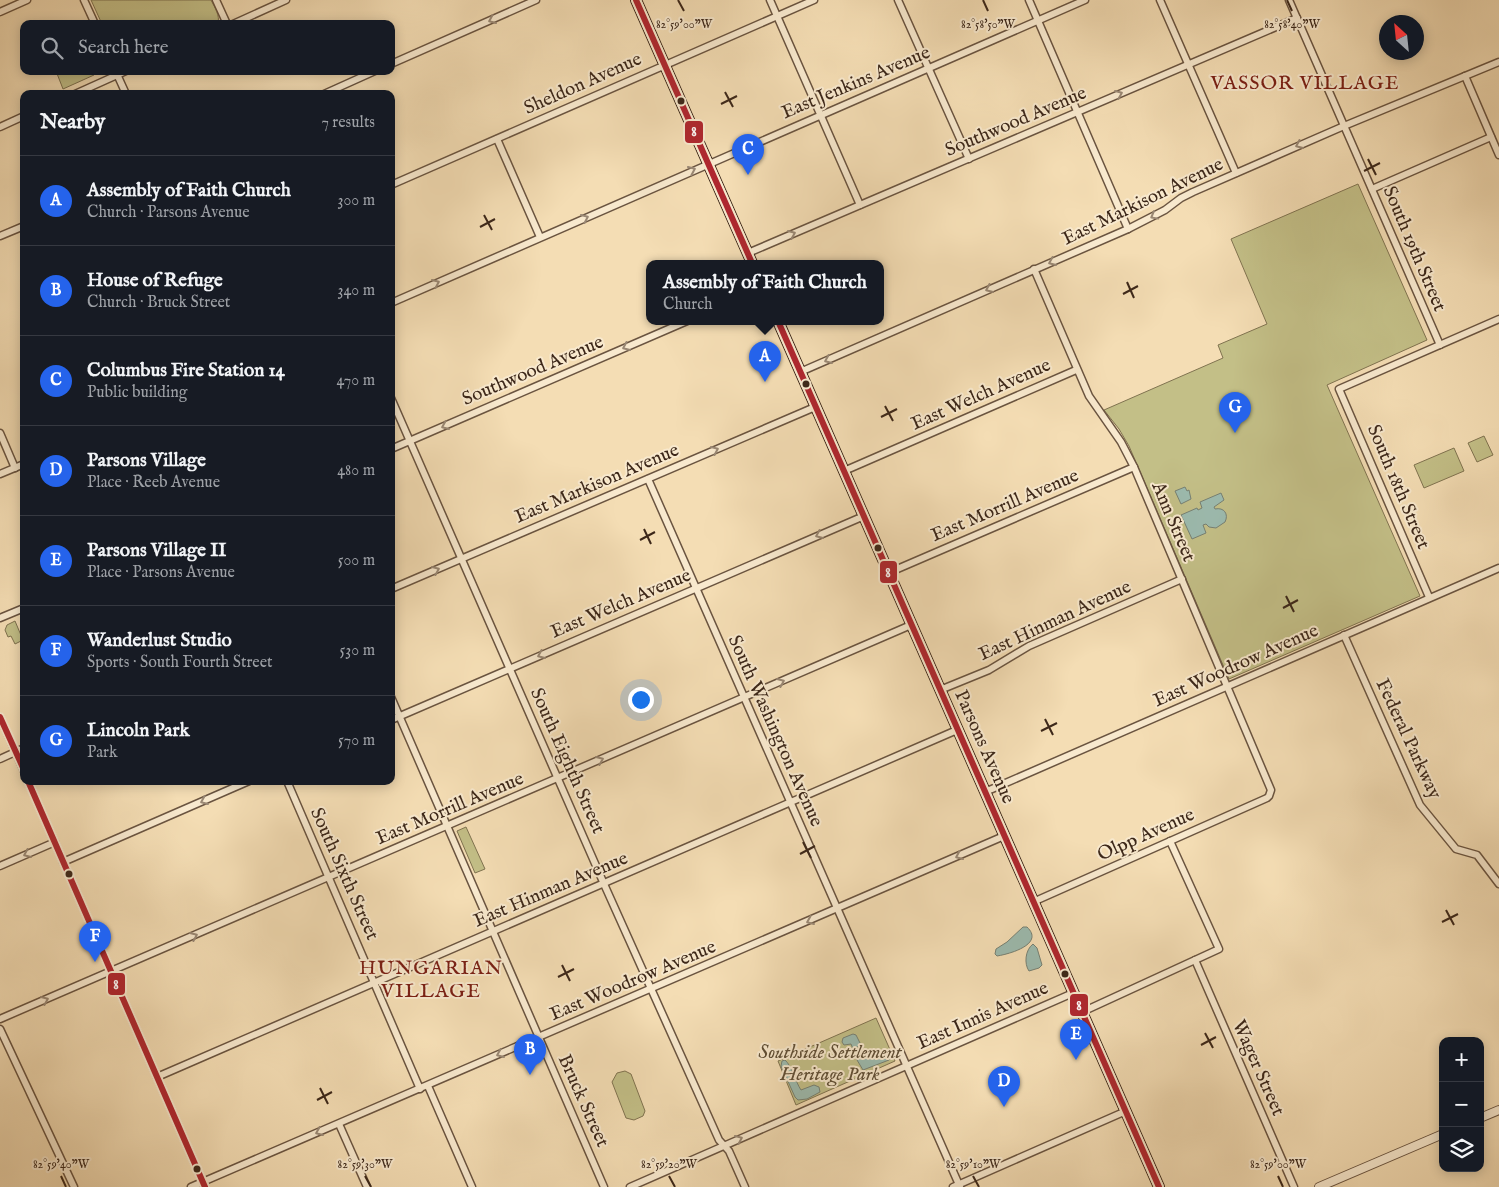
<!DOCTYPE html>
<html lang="en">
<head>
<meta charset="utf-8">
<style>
  body { margin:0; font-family:"IM FELL English",serif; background:#242831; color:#f1f3f6 }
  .controls { position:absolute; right:15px; bottom:15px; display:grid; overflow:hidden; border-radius:10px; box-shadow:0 2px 12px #0003 }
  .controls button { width:45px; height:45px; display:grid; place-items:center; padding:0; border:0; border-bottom:1px solid #363941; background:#171b24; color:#f1f3f6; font:25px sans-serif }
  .compass { position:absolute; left:1379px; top:15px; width:45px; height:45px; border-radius:50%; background:#171b24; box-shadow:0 2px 12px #0003; rotate:333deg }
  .you { position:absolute; left:640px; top:699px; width:18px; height:18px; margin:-12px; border:4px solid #fff; border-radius:50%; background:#1a73e8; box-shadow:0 0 0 8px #1a73e833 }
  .badge { display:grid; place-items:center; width:32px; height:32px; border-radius:50%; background:#2563eb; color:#fff; font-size:16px; font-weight:700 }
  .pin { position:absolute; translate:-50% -41px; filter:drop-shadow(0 1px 2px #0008) }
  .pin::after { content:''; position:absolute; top:26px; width:18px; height:15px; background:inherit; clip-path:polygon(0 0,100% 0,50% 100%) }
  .popup { position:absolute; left:646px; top:260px; width:238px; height:65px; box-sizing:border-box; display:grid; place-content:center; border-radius:10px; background:#171b24; filter:drop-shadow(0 1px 4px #0005); font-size:16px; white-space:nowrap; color:#9ea1a6 }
  .popup b { font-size:19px; color:#f1f3f6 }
  .popup::after { content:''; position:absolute; left:50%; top:100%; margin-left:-10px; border:10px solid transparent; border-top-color:#171b24 }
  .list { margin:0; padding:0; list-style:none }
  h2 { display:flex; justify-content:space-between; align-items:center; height:65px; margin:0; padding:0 20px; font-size:21px }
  h2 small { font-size:16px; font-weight:400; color:#9ea1a6 }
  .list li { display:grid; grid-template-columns:32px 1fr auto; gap:15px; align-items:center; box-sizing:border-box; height:90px; padding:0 20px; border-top:1px solid #363941 }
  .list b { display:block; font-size:19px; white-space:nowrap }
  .list p { margin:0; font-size:16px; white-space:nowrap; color:#9ea1a6 }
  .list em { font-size:16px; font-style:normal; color:#9ea1a6 }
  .icon { flex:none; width:28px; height:28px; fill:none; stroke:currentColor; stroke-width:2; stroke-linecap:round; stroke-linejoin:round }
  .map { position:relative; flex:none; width:1499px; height:1187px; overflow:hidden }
  .search { position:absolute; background:#171b24; box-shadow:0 2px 12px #0003; left:20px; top:20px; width:375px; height:55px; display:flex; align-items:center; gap:12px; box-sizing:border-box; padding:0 18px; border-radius:10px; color:#9ea1a6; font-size:19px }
  .panel { position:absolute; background:#171b24; box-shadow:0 2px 12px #0003; left:20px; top:90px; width:375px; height:695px; border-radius:10px }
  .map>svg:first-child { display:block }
  .green { fill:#c3bf87; stroke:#807350 }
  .water { fill:#9cbbaf; stroke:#768073 }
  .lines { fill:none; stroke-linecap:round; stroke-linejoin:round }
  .minor-casing { stroke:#6a5440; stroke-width:9 }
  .tertiary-casing { stroke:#6a5440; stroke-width:10 }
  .primary-casing { stroke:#3c2719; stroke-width:12 }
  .minor { stroke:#f8e9ce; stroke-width:6 }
  .tertiary { stroke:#f8e9ce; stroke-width:8 }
  .primary { stroke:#f4ddb4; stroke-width:10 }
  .bus-1-casing { stroke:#f8e9ce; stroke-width:10 }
  .bus-1 { stroke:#af272f; stroke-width:6 }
  .oneway { stroke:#9a8874 }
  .ticks { fill:none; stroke:#3c2719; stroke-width:2 }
  .bus-dot { fill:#3c2719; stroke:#f8e9ce; stroke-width:2 }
  .labels { text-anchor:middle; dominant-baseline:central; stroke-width:4; stroke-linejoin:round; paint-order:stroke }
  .street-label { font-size:19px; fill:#3c2719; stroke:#f8e9ce }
  .park-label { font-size:19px; font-style:italic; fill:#5e4d34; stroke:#f8e9ce }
  .neighbourhood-label { font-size:20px; letter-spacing:1px; fill:#7a1f14; stroke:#f8e9ce }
  .ticks-label { font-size:12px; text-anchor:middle; fill:#3c2719; stroke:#f8e9ce; stroke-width:4; stroke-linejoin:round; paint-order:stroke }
  .line-badge { stroke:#f8e9ce; stroke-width:2 }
  .badge-label { font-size:14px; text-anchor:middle; font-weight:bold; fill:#fff }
</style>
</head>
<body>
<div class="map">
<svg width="1499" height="1187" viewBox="0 0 1499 1187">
  <rect width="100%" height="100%" fill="#f4ddb4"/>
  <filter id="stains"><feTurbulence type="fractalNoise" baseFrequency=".004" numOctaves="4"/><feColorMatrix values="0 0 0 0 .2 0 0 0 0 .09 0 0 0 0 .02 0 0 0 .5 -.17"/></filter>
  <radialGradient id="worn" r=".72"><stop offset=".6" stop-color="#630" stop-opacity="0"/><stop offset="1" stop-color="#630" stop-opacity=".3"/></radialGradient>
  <!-- green -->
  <g class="green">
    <path d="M 91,0 L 211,0 C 215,8 220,15 218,24 L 102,24 Z"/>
    <path d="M 56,71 L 94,71 L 93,72 L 94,75 L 63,89 Z"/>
    <path d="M 1358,184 L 1427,340 L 1327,385 L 1420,596 L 1229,679 L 1129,446 L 1119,429 L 1104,410 L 1223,358 L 1218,345 L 1267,324 L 1231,239 Z"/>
    <path d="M 1484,436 L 1493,455 L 1477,462 L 1468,443 Z"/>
    <path d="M 1454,448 L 1464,471 L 1424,488 L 1414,465 Z"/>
    <path d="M 15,621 L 23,640 L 15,644 L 11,636 L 8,637 L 5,630 L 7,625 Z"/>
    <path d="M 466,827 L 485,869 L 475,873 L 457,831 Z"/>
    <path d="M 876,1018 L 895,1061 L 796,1105 L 778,1061 Z"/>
    <path d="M 625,1071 L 631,1074 L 645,1111 L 643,1116 L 634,1120 L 626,1118 L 612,1082 L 617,1073 Z"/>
  </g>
  <!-- water -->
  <g class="water">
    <path d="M 1185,487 L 1187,491 L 1189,490 L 1191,499 L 1181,504 L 1175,491 Z"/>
    <path d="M 1221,493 L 1224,500 L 1214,507 L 1215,509 C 1224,507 1229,514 1225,522 L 1216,528 L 1209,527 L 1206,524 L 1203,525 L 1206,533 L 1192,539 L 1181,515 L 1197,508 L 1198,510 L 1202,508 L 1200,502 Z"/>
    <path d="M 1023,927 L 1027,927 C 1045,944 1010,954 997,956 L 995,954 L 996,949 L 1007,942 Z"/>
    <path d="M 1033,944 L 1037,948 L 1042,965 L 1039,968 L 1029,971 C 1024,964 1025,950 1033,944 Z"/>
    <path d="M 853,1034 L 856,1035 L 861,1045 L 853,1049 L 851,1044 L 844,1045 L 842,1042 L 843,1038 Z"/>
    <path d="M 861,1049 L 868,1057 L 884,1050 L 888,1053 L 890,1058 L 889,1060 L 863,1070 L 854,1055 L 855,1052 Z"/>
    <path d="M 785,1060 C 792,1066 795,1081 801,1090 L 814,1085 L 819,1087 L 820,1092 L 807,1099 L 798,1100 L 795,1097 L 781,1066 L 782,1061 Z"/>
  </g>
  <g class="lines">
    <defs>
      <g id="minor">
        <path d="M 84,0 L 95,24"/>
        <path d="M 216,0 L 227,24"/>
        <path d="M 770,0 L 860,205"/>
        <path d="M 898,0 L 969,159"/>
        <path d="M 1029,0 L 1128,229"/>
        <path d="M 1160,0 L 1236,173"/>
        <path d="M 1289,0 L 1440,345"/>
        <path d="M 0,12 L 27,0"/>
        <path d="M 233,24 L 286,0"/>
        <path d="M 391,64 L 536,0"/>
        <path d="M 116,72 L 126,94"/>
        <path d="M 1465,76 L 1499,155"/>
        <path d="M 75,94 L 126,71"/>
        <path d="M 324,94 L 375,71"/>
        <path d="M 0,127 L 24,116"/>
        <path d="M 497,139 L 540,237"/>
        <path d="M 391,185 L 814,0"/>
        <path d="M 1372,189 L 1491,137"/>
        <path d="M 0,236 L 24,226"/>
        <path d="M 748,253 L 1297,18"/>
        <path d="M 391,303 L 1085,0"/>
        <path d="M 800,372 L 1128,229 L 1165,210 L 1181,198 L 1193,192 L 1344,126 L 1499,62"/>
        <path d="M 391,398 L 604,884 L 719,1140 L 729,1151 L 745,1187"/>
        <path d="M 0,433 L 15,468"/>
        <path d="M 391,449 L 687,321"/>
        <path d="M 844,471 L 1076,370"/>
        <path d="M 0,474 L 24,464"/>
        <path d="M 648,479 L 960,1187"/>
        <path d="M 888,573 L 1134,467"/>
        <path d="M 391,589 L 815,407"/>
        <path d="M 1429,597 L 1339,389 L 1499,319"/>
        <path d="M 0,618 L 24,608"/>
        <path d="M 1344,635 L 1420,805 L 1456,849 L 1477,855 L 1499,884"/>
        <path d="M 940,690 L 989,670 L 1029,646 L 1182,579"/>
        <path d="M 391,697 L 604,1187"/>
        <path d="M 0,717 L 24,771"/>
        <path d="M 391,720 L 864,516"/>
        <path d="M 0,759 L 24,748"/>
        <path d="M 28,781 L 205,1187"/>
        <path d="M 287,781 L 420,1089"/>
        <path d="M 985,792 L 1499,568"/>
        <path d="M 63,862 L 249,781"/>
        <path d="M 0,866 L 55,842"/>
        <path d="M 1033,902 L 1267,798 L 1269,796 L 1271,790 L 1134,467 L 1121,442 L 1089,396 L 1034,269"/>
        <path d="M 1195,960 L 1294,1187"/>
        <path d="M 1082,1012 L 1219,949 L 1170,841"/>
        <path d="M 0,1019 L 911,625"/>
        <path d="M 0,1029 L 74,1187"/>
        <path d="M 157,1077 L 957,730"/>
        <path d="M 428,1086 L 472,1187"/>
        <path d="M 339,1124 L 367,1187"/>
        <path d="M 191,1187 L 1004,836"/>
        <path d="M 630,1187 L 1073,993"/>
        <path d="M 953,1187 L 1126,1111"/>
      </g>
      <g id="tertiary">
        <path d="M 1480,1118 L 1499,1110"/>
        <path d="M 1319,1187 L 1443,1134"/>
      </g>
      <g id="primary">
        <path d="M 636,0 L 752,263"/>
        <path d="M 778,321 L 1159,1187"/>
      </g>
    </defs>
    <!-- minor casing -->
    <use href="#minor" class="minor-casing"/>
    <!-- tertiary casing -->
    <use href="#tertiary" class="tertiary-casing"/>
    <!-- primary casing -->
    <use href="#primary" class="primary-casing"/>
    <!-- minor -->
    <use href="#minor" class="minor"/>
    <!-- tertiary -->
    <use href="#tertiary" class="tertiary"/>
    <!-- primary -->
    <use href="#primary" class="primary"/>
    <defs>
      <g id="bus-1">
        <path d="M 636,0 L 752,263"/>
        <path d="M 778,321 L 1159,1187"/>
        <path d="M 0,717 L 24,770"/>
        <path d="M 28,781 L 205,1187"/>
      </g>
    </defs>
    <!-- bus-1 casing -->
    <use href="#bus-1" class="bus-1-casing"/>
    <!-- bus-1 -->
    <use href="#bus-1" class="bus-1"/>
  </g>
  <!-- one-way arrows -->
  <defs><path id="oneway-chevron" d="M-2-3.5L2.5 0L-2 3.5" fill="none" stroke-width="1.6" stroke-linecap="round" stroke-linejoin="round" transform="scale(1.25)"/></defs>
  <g class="oneway">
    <use href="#oneway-chevron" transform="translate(492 20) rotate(156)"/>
    <use href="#oneway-chevron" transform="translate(1119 94) rotate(-23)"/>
    <use href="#oneway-chevron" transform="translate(1299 145) rotate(156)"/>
    <use href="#oneway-chevron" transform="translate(692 170) rotate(-24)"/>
    <use href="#oneway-chevron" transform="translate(1154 216) rotate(151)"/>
    <use href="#oneway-chevron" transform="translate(585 218) rotate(-24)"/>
    <use href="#oneway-chevron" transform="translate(792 234) rotate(-23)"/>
    <use href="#oneway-chevron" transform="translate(1052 262) rotate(157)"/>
    <use href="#oneway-chevron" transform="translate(436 283) rotate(-24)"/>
    <use href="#oneway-chevron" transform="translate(989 289) rotate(156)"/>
    <use href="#oneway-chevron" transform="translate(626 347) rotate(156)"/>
    <use href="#oneway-chevron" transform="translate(828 360) rotate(157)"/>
    <use href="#oneway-chevron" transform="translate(445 426) rotate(157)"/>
    <use href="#oneway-chevron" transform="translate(715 450) rotate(-24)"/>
    <use href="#oneway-chevron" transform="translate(819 535) rotate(157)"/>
    <use href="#oneway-chevron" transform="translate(436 570) rotate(-23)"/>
    <use href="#oneway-chevron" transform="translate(541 655) rotate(157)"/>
    <use href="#oneway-chevron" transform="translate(781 682) rotate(-23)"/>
    <use href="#oneway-chevron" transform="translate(600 760) rotate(-23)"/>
    <use href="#oneway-chevron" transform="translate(204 801) rotate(157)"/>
    <use href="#oneway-chevron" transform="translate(27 854) rotate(157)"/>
    <use href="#oneway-chevron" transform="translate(959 856) rotate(156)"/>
    <use href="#oneway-chevron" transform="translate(810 921) rotate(157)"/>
    <use href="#oneway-chevron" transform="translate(194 936) rotate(-23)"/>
    <use href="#oneway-chevron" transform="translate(45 1000) rotate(-23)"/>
    <use href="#oneway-chevron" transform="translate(500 1054) rotate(157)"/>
    <use href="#oneway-chevron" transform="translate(319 1132) rotate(157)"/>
    <use href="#oneway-chevron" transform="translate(739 1139) rotate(-24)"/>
  </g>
  <!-- ticks -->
  <path class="ticks" d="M 678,0 L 684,11M 983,0 L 988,11M 1287,0 L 1292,11M 725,92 L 733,107M 721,104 L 737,96M 1368,159 L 1376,175M 1364,171 L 1380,163M 484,215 L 492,230M 480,227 L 495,219M 1127,282 L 1134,298M 1123,294 L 1138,286M 885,406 L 893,421M 881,417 L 897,409M 644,529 L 651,544M 640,540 L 655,532M 1286,596 L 1294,612M 1283,608 L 1298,600M 1045,719 L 1053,735M 1041,731 L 1057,723M 803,842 L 811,858M 800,854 L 815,846M 1446,910 L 1454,925M 1442,922 L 1458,914M 562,965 L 570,981M 558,977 L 574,969M 1205,1033 L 1213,1048M 1201,1045 L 1216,1037M 320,1088 L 328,1104M 317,1100 L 332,1092M 61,1176 L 66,1187M 365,1176 L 371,1187M 669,1176 L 675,1187M 973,1176 L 979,1187M 1278,1176 L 1283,1187"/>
  <!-- markers -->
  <g class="bus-dot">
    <circle cx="681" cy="101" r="4.5"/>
    <circle cx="806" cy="384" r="4.5"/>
    <circle cx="878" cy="548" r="4.5"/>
    <circle cx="69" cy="874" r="4.5"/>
    <circle cx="1065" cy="974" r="4.5"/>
    <circle cx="197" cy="1169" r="4.5"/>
  </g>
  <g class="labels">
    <!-- street labels -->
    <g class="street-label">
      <text transform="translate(856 83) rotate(-23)">East Jenkins Avenue</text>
      <text transform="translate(583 84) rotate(-24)">Sheldon Avenue</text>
      <text transform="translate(1016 122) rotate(-23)">Southwood Avenue</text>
      <text transform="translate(1143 202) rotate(-26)">East Markison Avenue</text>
      <text transform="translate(1414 249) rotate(67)">South 19th Street</text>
      <text transform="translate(533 371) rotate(-23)">Southwood Avenue</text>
      <text transform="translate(981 395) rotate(-24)">East Welch Avenue</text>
      <text transform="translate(597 484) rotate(-23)">East Markison Avenue</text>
      <text transform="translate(1398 487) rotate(67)">South 18th Street</text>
      <text transform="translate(1005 506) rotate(-23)">East Morrill Avenue</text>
      <text transform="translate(1173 522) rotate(67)">Ann Street</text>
      <text transform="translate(621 604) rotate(-23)">East Welch Avenue</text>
      <text transform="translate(1055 621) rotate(-25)">East Hinman Avenue</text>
      <text transform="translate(1236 666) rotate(-24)">East Woodrow Avenue</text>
      <text transform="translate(775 731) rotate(66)">South Washington Avenue</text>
      <text transform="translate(1408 739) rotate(65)">Federal Parkway</text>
      <text transform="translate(984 747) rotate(66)">Parsons Avenue</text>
      <text transform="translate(567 761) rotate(66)">South Eighth Street</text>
      <text transform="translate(450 809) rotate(-23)">East Morrill Avenue</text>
      <text transform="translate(1146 835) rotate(-24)">Olpp Avenue</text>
      <text transform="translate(344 874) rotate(66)">South Sixth Street</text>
      <text transform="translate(551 890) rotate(-23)">East Hinman Avenue</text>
      <text transform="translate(633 981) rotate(-23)">East Woodrow Avenue</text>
      <text transform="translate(983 1016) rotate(-24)">East Innis Avenue</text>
      <text transform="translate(1258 1068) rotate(66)">Wager Street</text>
      <text transform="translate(583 1101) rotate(66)">Bruck Street</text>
    </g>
    <!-- park labels -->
    <g class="park-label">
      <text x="830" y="1053">Southside Settlement<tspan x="830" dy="22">Heritage Park</tspan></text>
    </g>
    <!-- neighbourhood labels -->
    <g class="neighbourhood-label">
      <text x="1305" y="83">VASSOR VILLAGE</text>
      <text x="431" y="968">HUNGARIAN<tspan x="431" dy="23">VILLAGE</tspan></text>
    </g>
  </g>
  <g class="ticks-label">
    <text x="684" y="28">82°59'00"W</text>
    <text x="988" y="28">82°58'50"W</text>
    <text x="1292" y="28">82°58'40"W</text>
    <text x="61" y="1168">82°59'40"W</text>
    <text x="365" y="1168">82°59'30"W</text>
    <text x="669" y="1168">82°59'20"W</text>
    <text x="973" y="1168">82°59'10"W</text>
    <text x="1278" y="1168">82°59'00"W</text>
  </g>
  <g class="line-badge">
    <rect x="684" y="120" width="20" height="24" rx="5" fill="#af272f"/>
    <rect x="879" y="560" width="19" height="24" rx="5" fill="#af272f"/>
    <rect x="107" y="972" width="19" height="24" rx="5" fill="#af272f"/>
    <rect x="1069" y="993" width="20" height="24" rx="5" fill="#af272f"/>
  </g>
  <g class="badge-label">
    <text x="694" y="136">8</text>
    <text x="888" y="577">8</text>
    <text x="116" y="989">8</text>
    <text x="1079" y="1010">8</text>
  </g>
  <rect width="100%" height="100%" filter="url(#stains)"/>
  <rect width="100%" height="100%" fill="url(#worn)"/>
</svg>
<div class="controls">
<button>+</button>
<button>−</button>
<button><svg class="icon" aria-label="layers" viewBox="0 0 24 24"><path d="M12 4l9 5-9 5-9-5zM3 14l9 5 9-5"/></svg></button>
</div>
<svg class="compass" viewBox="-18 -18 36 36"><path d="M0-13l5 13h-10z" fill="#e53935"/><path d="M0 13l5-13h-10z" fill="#9ea1a6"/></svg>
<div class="you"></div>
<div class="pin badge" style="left:765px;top:382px">A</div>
<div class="popup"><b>Assembly of Faith Church</b>Church</div>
<div class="pin badge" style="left:530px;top:1075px">B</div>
<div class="pin badge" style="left:748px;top:175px">C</div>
<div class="pin badge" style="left:1004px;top:1107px">D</div>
<div class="pin badge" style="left:1076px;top:1060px">E</div>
<div class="pin badge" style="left:95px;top:962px">F</div>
<div class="pin badge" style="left:1235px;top:433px">G</div>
<div class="search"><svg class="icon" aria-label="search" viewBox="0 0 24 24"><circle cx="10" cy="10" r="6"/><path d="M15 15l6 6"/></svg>Search here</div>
<section class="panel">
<h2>Nearby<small>7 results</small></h2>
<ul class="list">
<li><span class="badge">A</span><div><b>Assembly of Faith Church</b><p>Church · Parsons Avenue</p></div><em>300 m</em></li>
<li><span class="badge">B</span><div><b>House of Refuge</b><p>Church · Bruck Street</p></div><em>340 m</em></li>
<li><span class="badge">C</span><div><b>Columbus Fire Station 14</b><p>Public building</p></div><em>470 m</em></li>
<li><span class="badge">D</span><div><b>Parsons Village</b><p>Place · Reeb Avenue</p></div><em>480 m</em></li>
<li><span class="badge">E</span><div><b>Parsons Village II</b><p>Place · Parsons Avenue</p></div><em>500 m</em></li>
<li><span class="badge">F</span><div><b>Wanderlust Studio</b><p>Sports · South Fourth Street</p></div><em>530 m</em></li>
<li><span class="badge">G</span><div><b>Lincoln Park</b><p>Park</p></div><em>570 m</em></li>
</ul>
</section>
</div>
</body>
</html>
